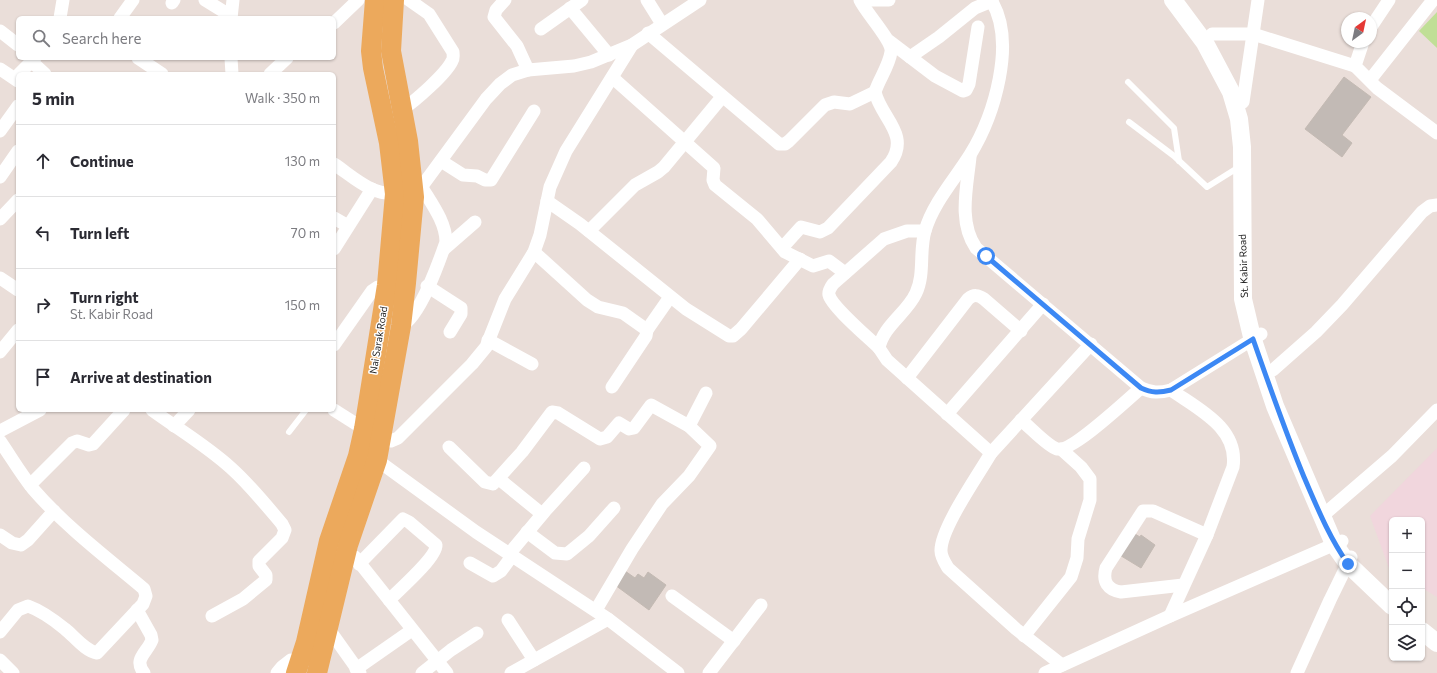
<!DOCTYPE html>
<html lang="en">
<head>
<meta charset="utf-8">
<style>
  body { margin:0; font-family:Commissioner,sans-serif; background:#f7f7f7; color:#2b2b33 }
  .controls { position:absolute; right:12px; bottom:12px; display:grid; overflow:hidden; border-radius:6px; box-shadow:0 1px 3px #0004 }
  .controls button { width:36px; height:36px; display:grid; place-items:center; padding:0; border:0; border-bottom:1px solid #e1e1e2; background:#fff; color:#2b2b33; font:20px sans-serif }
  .compass { position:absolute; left:1341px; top:12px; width:36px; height:36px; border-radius:50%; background:#fff; box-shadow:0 1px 3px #0004; rotate:33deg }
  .stop { position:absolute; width:12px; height:12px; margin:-9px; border:3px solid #3c88f4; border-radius:50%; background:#fff }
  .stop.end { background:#3c88f4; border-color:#fff; box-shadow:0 1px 4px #0008 }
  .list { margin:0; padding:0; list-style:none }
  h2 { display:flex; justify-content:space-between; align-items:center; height:52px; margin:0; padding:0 16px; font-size:17px }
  h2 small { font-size:13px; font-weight:400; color:#7c7c81 }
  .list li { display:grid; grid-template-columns:26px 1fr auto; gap:12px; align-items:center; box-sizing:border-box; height:72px; padding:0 16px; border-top:1px solid #e1e1e2 }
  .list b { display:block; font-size:15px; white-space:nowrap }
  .list p { margin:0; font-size:13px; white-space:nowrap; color:#7c7c81 }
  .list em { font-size:13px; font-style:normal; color:#7c7c81 }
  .icon { flex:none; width:22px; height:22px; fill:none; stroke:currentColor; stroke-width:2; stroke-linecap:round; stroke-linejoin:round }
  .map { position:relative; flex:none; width:1437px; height:673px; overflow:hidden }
  .search { position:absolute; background:#fff; box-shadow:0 1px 3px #0004; left:16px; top:16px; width:320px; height:44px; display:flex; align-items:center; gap:10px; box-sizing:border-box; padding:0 14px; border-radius:6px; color:#7c7c81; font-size:15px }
  .panel { position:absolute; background:#fff; box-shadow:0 1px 3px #0004; left:16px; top:72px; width:320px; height:340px; border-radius:6px }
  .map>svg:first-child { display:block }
  .medical { fill:#f1d6dd }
  .green { fill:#c0df96 }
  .building { fill:#c2bab5; stroke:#c4bab3 }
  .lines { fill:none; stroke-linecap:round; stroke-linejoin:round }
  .service { stroke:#fff; stroke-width:6 }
  .minor { stroke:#fff; stroke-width:13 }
  .secondary { stroke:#fff; stroke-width:18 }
  .primary { stroke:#eca95c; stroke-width:20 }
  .route { stroke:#3c88f4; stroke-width:5 }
  .labels { text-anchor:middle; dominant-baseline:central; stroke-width:3; stroke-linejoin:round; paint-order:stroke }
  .street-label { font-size:10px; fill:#272727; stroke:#fff }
</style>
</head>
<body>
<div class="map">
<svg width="1437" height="673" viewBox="0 0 1437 673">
  <rect width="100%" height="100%" fill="#eaded9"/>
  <!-- medical -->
  <path class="medical" d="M 1437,448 L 1437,597 L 1422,588 L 1422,520 L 1392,520 L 1392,569 L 1389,568 L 1370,516 Z"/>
  <!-- green -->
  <path class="green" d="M 1437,12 L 1437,48 L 1419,31 Z"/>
  <!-- building -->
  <g class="building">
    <path d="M 1344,77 L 1371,97 L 1342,135 L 1352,143 L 1342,157 L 1305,129 Z"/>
    <path d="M 1135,534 L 1140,537 L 1141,535 L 1155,545 L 1141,568 L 1118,554 Z"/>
    <path d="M 625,571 L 635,578 L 638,574 L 644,578 L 648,572 L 666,585 L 649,610 L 615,585 Z"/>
  </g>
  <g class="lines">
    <!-- service -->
    <g class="service">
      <path d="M 1128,82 L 1174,128 L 1179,161"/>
      <path d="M 1129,122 L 1174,156 L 1207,187 L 1239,167"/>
      <path d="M 289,432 L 306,410"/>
    </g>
    <!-- minor -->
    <g class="minor">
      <path d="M 205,0 L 231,16"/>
      <path d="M 505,0 L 496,10 L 494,17 L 517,46 L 528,70"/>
      <path d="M 647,0 L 662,24"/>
      <path d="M 867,0 L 889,0"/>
      <path d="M 991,0 C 1017,42 994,116 970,155 C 955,179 933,203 925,231 C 919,251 925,274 916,293 C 907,313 883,326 879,348 L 887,360 L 991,453 C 979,474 940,529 941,551 C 941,557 945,563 948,568 L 1016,629 L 1062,665"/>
      <path d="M 172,3 L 174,0"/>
      <path d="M 570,8 L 609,55"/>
      <path d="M 60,18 L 63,0"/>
      <path d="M 120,18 L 133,0"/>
      <path d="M 231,18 L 233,0"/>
      <path d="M 334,23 L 358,0"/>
      <path d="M 1371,27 L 1389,0"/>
      <path d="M 541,29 L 582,0"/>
      <path d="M 0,31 L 18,45"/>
      <path d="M 648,33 L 779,144 L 785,144 L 789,141 L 825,105 L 834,102 L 850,104 L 875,92"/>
      <path d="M 1212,34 L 1253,34 L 1355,66"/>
      <path d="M 889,41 L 935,76 L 963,91 L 966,90 L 969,84 L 978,27"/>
      <path d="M 1363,42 L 1355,66 L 1377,88 L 1437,133"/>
      <path d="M 910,57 L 939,37 L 975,8 L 992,1"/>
      <path d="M 138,58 L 162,74"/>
      <path d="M 231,58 L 232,74"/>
      <path d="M 32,62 L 45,74"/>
      <path d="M 0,69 L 18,81"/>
      <path d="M 19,74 L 35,58"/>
      <path d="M 270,74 L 287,58"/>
      <path d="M 613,78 L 714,168 L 713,180 L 715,185 L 757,219 L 785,252 L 813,266 L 829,261 L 845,273"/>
      <path d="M 1370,80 L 1433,0"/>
      <path d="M 1243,102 L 1258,0"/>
      <path d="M 403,109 C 415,101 446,74 452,61 C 454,58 453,55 453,52 L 429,14 L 409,0"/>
      <path d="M 0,131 L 18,106"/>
      <path d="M 970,157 C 967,187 958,222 976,248 L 1141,388 C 1152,393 1159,393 1171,390 L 1261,334"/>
      <path d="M 441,161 L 463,175 L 477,176 L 485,180 L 491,180 L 534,111"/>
      <path d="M 334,164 C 355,178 375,199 401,192"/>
      <path d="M 0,177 L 18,151"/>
      <path d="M 414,197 L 486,99 L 500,84 L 512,75 L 528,70 L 574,66 L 591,62 L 632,45 L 700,0"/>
      <path d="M 547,201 L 580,224 L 686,309 L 729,336 L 733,336 L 741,329 L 800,259"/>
      <path d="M 334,218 L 348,226"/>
      <path d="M 0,219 L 18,200"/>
      <path d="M 589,231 L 635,185 L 658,172 L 664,167 L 722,97"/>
      <path d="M 782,248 L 801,227 L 820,232 L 828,228 L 891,162 C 910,134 881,118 875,92 C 879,79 889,66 891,52 C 893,41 866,13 860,0"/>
      <path d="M 334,249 L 372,189"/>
      <path d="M 444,249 L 475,222"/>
      <path d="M 534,252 L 587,300 L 598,307 L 623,313 L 647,330 L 646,336 L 612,387"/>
      <path d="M 0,278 L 18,290"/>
      <path d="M 427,286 L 461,308 L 461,314 L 450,332"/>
      <path d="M 401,326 C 420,317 439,262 446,242 C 446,222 431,203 421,186"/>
      <path d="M 647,330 L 670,297"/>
      <path d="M 488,340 L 532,364"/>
      <path d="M 334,345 L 372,291 L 378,287 L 393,284"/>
      <path d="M 879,348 C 869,338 832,307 829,295 C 828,291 831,287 833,284 L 884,239 L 907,231 L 925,231"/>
      <path d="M 0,352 L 18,330"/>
      <path d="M 1273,370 L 1316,332 L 1342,305 L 1422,212 L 1430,206 L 1437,205"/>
      <path d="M 907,378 L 968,299 C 974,294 978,295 984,299 L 1021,331"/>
      <path d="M 152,410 C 178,429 207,446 231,468 C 250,485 266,505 282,524 L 285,530 L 282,538 L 259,561 L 259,566 L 266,575 L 266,580 L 243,599 L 212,616"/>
      <path d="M 334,410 L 364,429"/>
      <path d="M 947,414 L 1043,304"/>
      <path d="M 1021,420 C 1030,427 1047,446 1057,449 C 1071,453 1128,399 1141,388"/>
      <path d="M 174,426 L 189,410"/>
      <path d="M 689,426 L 706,393"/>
      <path d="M 0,431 L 40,410"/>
      <path d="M 380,440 L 391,441 L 398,438 L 472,364 L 486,347 L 505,299 L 534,252 L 540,235 L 550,187 L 566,151 L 632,45"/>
      <path d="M 0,441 C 11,457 21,474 33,489 C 66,527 106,557 144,589 L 146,596 L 143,604 L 97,653 C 85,651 74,636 65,629 C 54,620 42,611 28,606 L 18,610 L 0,632"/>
      <path d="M 449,447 L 485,482 L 493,484 L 522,452 L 552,412 L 558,413 L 600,439 L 607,437 L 619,423 L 629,429 L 634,428 L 651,405 L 689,426 L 710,446 L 689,476 L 662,504 L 632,549 L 596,610"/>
      <path d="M 991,453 L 1091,344"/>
      <path d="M 377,460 L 476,532 L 608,619 L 678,673"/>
      <path d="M 499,479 L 542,514"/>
      <path d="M 30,485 L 72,443 L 77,441 L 89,445 L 93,444 L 124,410"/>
      <path d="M 1328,511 L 1392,456 L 1437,410"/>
      <path d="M 527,532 L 555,553 L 567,554 L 589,536 L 614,508"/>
      <path d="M 0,535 L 12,543 L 21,545 L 28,540 L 54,511"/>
      <path d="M 509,554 L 545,511 L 584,468"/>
      <path d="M 355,557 L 447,673"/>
      <path d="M 470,563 L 493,576 L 501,571 L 512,556"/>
      <path d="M 359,564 L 403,519 L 409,522 L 436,545 C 437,557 398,591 389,600"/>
      <path d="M 1183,585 L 1121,592 C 1108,590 1102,582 1106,568 L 1143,511 L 1153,511 L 1207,535"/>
      <path d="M 672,596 L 734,641"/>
      <path d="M 137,610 L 151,635 L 152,640 C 147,653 133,659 144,673"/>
      <path d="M 1170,616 L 1207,535 L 1233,467 C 1239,428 1198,409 1171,390"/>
      <path d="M 508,620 L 534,660"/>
      <path d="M 328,628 L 360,673"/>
      <path d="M 1024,636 L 1071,577 L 1077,558 L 1078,539 L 1090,500 L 1090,479 L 1081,467 L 1061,449"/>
      <path d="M 0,660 L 13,673"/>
      <path d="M 356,669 L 412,630"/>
      <path d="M 277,673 L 282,667 L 291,660 L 300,662"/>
      <path d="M 422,673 L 451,650 L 477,633"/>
      <path d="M 511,673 L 608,619"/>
      <path d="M 709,673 L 761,605"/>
      <path d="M 1045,673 L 1170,616 L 1342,541"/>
      <path d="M 1297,673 L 1330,600 L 1351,557"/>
    </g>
    <!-- secondary -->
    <g class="secondary">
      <path d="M 1173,0 L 1205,43 L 1231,92 L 1239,119 L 1242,147 L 1243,299 L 1252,337 L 1275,406 L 1334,544 L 1348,564 L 1392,606"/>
      <path d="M 1422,631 L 1437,643"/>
    </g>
    <!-- primary -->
    <g class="primary">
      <path d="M 296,673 L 306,642 L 329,541 L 358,456 L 364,429 L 387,285 L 395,194 L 389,143 L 373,68 L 371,51 L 375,0"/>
      <path d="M 317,673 L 348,545 L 377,460 L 401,326 L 406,283 L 414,197 L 408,141 L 391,51 L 394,0"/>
    </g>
  </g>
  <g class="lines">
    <!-- route -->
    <path class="route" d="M 986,256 L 1141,388 C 1152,393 1159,393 1171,390 L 1253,339 C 1269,385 1285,431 1304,477 C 1317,507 1329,537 1348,564"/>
  </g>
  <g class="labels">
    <!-- street labels -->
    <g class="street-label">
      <text transform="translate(1243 266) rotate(-92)">St. Kabir Road</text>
      <text transform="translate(378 340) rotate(-81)">Nai Sarak Road</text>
    </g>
  </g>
</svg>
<div class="controls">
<button>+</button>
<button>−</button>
<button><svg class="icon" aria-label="locate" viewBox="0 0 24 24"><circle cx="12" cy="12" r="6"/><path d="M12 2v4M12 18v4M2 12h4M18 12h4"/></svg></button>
<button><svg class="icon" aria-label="layers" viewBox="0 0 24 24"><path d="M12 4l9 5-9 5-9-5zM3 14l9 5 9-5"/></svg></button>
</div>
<svg class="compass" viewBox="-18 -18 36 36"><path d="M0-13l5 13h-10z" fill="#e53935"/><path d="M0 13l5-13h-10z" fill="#7c7c81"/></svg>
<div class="stop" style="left:986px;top:256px"></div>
<div class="stop end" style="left:1348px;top:564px"></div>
<div class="search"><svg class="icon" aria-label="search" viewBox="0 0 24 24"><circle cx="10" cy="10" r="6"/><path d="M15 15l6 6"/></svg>Search here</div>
<section class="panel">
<h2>5 min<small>Walk · 350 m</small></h2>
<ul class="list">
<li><svg class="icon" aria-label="ahead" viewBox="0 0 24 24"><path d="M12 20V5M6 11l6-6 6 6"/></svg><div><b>Continue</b></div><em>130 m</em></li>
<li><svg class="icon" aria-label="left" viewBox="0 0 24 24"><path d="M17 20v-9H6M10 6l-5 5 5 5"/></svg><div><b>Turn left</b></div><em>70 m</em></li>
<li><svg class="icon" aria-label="right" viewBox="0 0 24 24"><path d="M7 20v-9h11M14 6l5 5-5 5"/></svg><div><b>Turn right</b><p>St. Kabir Road</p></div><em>150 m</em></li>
<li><svg class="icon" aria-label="arrive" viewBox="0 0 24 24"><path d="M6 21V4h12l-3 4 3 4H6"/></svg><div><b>Arrive at destination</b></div></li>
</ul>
</section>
</div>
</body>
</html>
